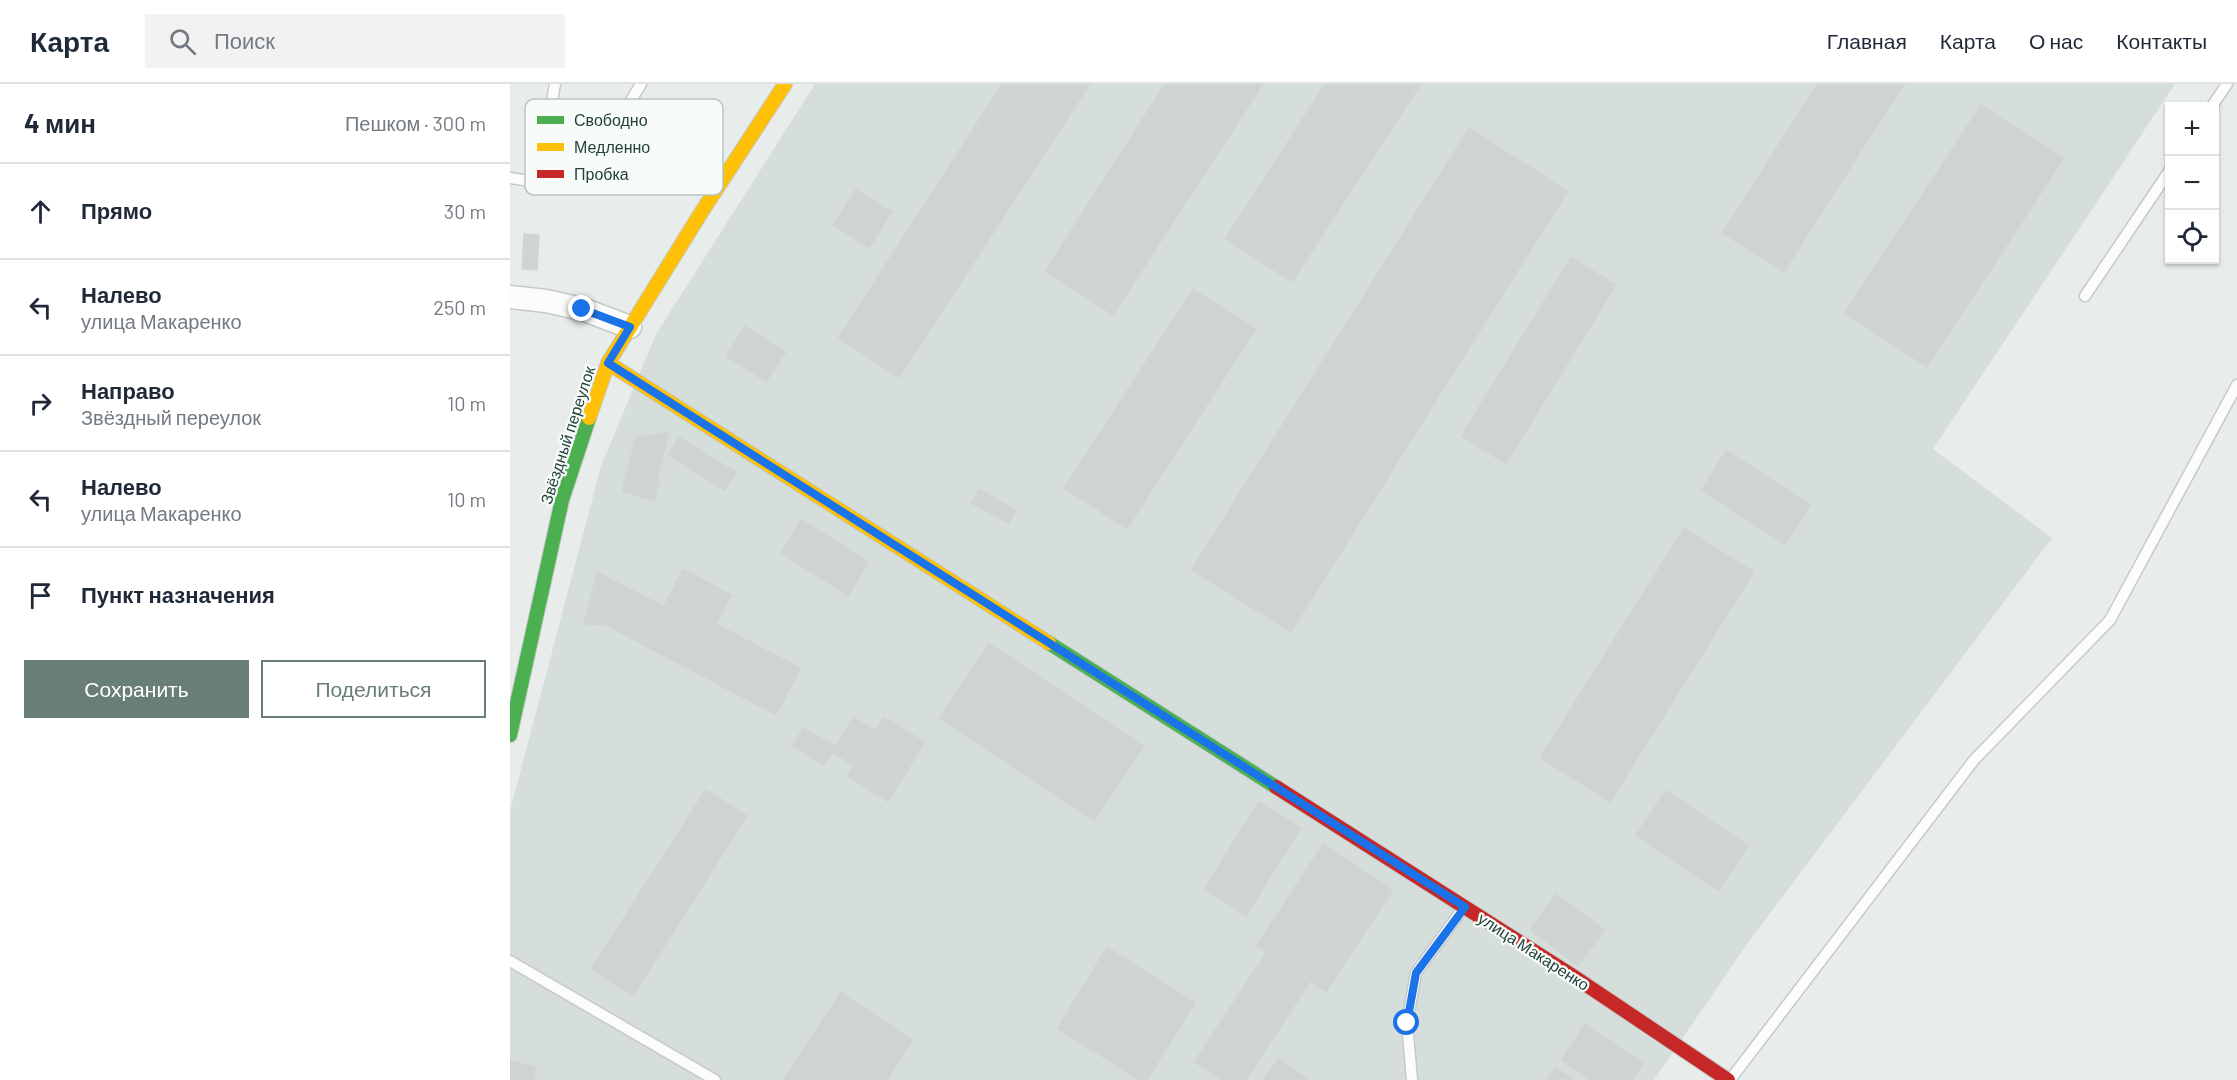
<!DOCTYPE html>
<html lang="ru">
<head>
<meta charset="utf-8">
<style>
  body { margin:0; font-family:Barlow,sans-serif; background:#f2f2f3; color:#1f2937 }
  .controls { position:absolute; right:18px; top:18px; display:grid; overflow:hidden; border-radius:0px; box-shadow:0 2px 4px #0004 }
  .controls button { width:54px; height:54px; display:grid; place-items:center; padding:0; border:0; border-bottom:2px solid #e0e1e3; background:#fff; color:#1f2937; font:30px sans-serif }
  .stop { position:absolute; width:18px; height:18px; margin:-14px; border:4px solid #1a73e8; border-radius:50%; background:#fff }
  .stop.end { background:#1a73e8; border-color:#fff; box-shadow:0 2px 6px #0008 }
  .list { margin:0; padding:0; list-style:none }
  h2 { display:flex; justify-content:space-between; align-items:center; height:78px; margin:0; padding:0 24px; font-size:26px }
  h2 small { font-size:20px; font-weight:400; color:#747a83 }
  .list li { display:grid; grid-template-columns:39px 1fr auto; gap:18px; align-items:center; box-sizing:border-box; height:96px; padding:0 24px; border-top:2px solid #e0e1e3 }
  .list b { display:block; font-size:22px; white-space:nowrap }
  .list p { margin:0; font-size:20px; white-space:nowrap; color:#747a83 }
  .list em { font-size:20px; font-style:normal; color:#747a83 }
  .actions { display:flex; gap:12px; padding:18px 24px }
  .actions a { flex:1; padding:14px 0; border:2px solid #697e78; border-radius:0px; text-align:center; font-size:21px; color:#697e78 }
  .actions .main { background:#697e78; color:#fff }
  .icon { flex:none; width:33px; height:33px; fill:none; stroke:currentColor; stroke-width:2; stroke-linecap:round; stroke-linejoin:round }
  .map { position:relative; flex:none; width:1727px; height:996px; overflow:hidden }
  header { display:flex; align-items:center; gap:36px; box-sizing:border-box; height:84px; padding:0 30px; background:#fff; border-bottom:2px solid #e0e1e3 }
  header strong { font-size:28px }
  nav { display:flex; gap:33px; margin-inline-start:auto; font-size:21px }
  .search { width:420px; height:54px; background:#f2f2f3; display:flex; align-items:center; gap:15px; box-sizing:border-box; padding:0 21px; border-radius:0px; color:#747a83; font-size:22px }
  main { display:flex }
  aside { flex:1; background:#fff }
  .map>svg:first-child { display:block }
  .built { fill:#d6dedb }
  .building { fill:#cfd4d2; stroke:#d1d6d4; stroke-width:1.5 }
  .lines { fill:none; stroke-linecap:round; stroke-linejoin:round }
  .lane-casing { stroke:#c5cac8; stroke-width:13 }
  .street-casing { stroke:#c5cac8; stroke-width:25 }
  .fast-casing { stroke:#c3cbc8; stroke-width:16 }
  .slow-casing { stroke:#c3cbc8; stroke-width:16 }
  .jam-casing { stroke:#c3cbc8; stroke-width:16 }
  .lane { stroke:#fcfcfc; stroke-width:10 }
  .street { stroke:#fcfcfc; stroke-width:22 }
  .fast { stroke:#4caf50; stroke-width:14 }
  .slow { stroke:#ffc107; stroke-width:14 }
  .jam { stroke:#c62828; stroke-width:14 }
  .route { stroke:#1a73e8; stroke-width:8 }
  .labels { text-anchor:middle; dominant-baseline:central; stroke-width:4.5; stroke-linejoin:round; paint-order:stroke }
  .street-label { font-size:16px; fill:#24423a; stroke:#f7fbf9 }
  .key { fill:#f7fbf9; stroke:#b8c4c0; stroke-width:1.5 }
  .key-label { font-size:16px; fill:#24423a }
</style>
</head>
<body>
<header>
<strong>Карта</strong>
<div class="search"><svg class="icon" aria-label="search" viewBox="0 0 24 24"><circle cx="10" cy="10" r="6"/><path d="M15 15l6 6"/></svg>Поиск</div>
<nav><a>Главная</a><a>Карта</a><a>О нас</a><a>Контакты</a></nav>
</header>
<main>
<aside>
<h2>4 мин<small>Пешком · 300 m</small></h2>
<ul class="list">
<li><svg class="icon" aria-label="ahead" viewBox="0 0 24 24"><path d="M12 20V5M6 11l6-6 6 6"/></svg><div><b>Прямо</b></div><em>30 m</em></li>
<li><svg class="icon" aria-label="left" viewBox="0 0 24 24"><path d="M17 20v-9H6M10 6l-5 5 5 5"/></svg><div><b>Налево</b><p>улица Макаренко</p></div><em>250 m</em></li>
<li><svg class="icon" aria-label="right" viewBox="0 0 24 24"><path d="M7 20v-9h11M14 6l5 5-5 5"/></svg><div><b>Направо</b><p>Звёздный переулок</p></div><em>10 m</em></li>
<li><svg class="icon" aria-label="left" viewBox="0 0 24 24"><path d="M17 20v-9H6M10 6l-5 5 5 5"/></svg><div><b>Налево</b><p>улица Макаренко</p></div><em>10 m</em></li>
<li><svg class="icon" aria-label="arrive" viewBox="0 0 24 24"><path d="M6 21V4h12l-3 4 3 4H6"/></svg><div><b>Пункт назначения</b></div></li>
</ul>
<div class="actions"><a class="main">Сохранить</a><a>Поделиться</a></div>
</aside>
<div class="map">
<svg width="1727" height="996" viewBox="0 0 1727 996">
  <rect width="100%" height="100%" fill="#e8edeb"/>
  <!-- built -->
  <path class="built" d="M 305,0 L 1665,0 L 1423,365 L 1542,454 L 1237,860 L 1144,996 L 0,996 L 0,727 L 91,382 L 146,250 Z"/>
  <!-- building -->
  <g class="building">
    <path d="M 492,0 L 580,0 L 389,294 L 328,254 Z"/>
    <path d="M 655,0 L 753,0 L 603,231 L 535,187 Z"/>
    <path d="M 815,0 L 911,0 L 782,198 L 715,155 Z"/>
    <path d="M 1307,0 L 1394,0 L 1274,188 L 1212,149 Z"/>
    <path d="M 1471,21 L 1554,74 L 1417,283 L 1334,229 Z"/>
    <path d="M 959,44 L 1058,107 L 781,548 L 681,486 Z"/>
    <path d="M 346,105 L 382,128 L 359,164 L 323,141 Z"/>
    <path d="M 14,150 L 29,151 L 27,186 L 12,185 Z"/>
    <path d="M 1061,173 L 1106,201 L 996,380 L 951,352 Z"/>
    <path d="M 683,205 L 746,245 L 617,445 L 554,404 Z"/>
    <path d="M 235,242 L 276,268 L 256,298 L 216,272 Z"/>
    <path d="M 159,348 L 147,396 L 150,397 L 145,417 L 112,408 L 126,353 Z"/>
    <path d="M 169,353 L 226,388 L 215,407 L 158,371 Z"/>
    <path d="M 1216,366 L 1301,421 L 1275,461 L 1191,406 Z"/>
    <path d="M 469,405 L 506,426 L 499,440 L 461,419 Z"/>
    <path d="M 291,435 L 359,478 L 338,512 L 271,469 Z"/>
    <path d="M 1174,444 L 1244,488 L 1100,718 L 1030,674 Z"/>
    <path d="M 173,485 L 222,511 L 206,540 L 291,584 L 266,631 L 133,561 Z"/>
    <path d="M 87,488 L 153,522 L 133,561 L 94,540 L 73,541 Z"/>
    <path d="M 479,559 L 634,662 L 584,737 L 429,634 Z"/>
    <path d="M 343,633 L 366,647 L 344,682 L 322,668 Z"/>
    <path d="M 374,633 L 415,658 L 378,718 L 337,692 Z"/>
    <path d="M 293,644 L 326,662 L 314,681 L 282,662 Z"/>
    <path d="M 196,705 L 237,732 L 123,912 L 81,885 Z"/>
    <path d="M 1156,706 L 1239,762 L 1208,807 L 1126,751 Z"/>
    <path d="M 749,717 L 791,744 L 736,832 L 694,805 Z"/>
    <path d="M 813,760 L 883,806 L 816,908 L 746,862 Z"/>
    <path d="M 1046,810 L 1095,846 L 1068,882 L 1020,846 Z"/>
    <path d="M 597,863 L 635,887 L 585,968 L 547,945 Z"/>
    <path d="M 756,869 L 800,898 L 736,996 L 712,996 L 684,978 Z"/>
    <path d="M 635,887 L 685,919 L 637,996 L 629,996 L 585,968 Z"/>
    <path d="M 331,908 L 403,956 L 377,996 L 273,996 Z"/>
    <path d="M 1075,940 L 1133,979 L 1122,996 L 1080,996 L 1051,976 Z"/>
    <path d="M 768,974 L 799,996 L 753,996 Z"/>
    <path d="M 0,977 L 26,983 L 23,996 L 0,996 Z"/>
    <path d="M 1046,983 L 1064,996 L 1037,996 Z"/>
  </g>
  <g class="lines">
    <defs>
      <g id="lane">
        <path d="M 1702,22 L 1717,0"/>
        <path d="M 0,94 L 27,98 L 45,0"/>
        <path d="M 27,98 C 76,103 109,35 131,0"/>
        <path d="M 1575,212 L 1660,86"/>
        <path d="M 0,877 L 205,996"/>
        <path d="M 902,996 L 897,939 L 906,889 L 952,826"/>
        <path d="M 1220,996 L 1464,676 L 1600,536 L 1727,301"/>
      </g>
      <path id="street" d="M 0,213 L 36,217 L 72,225 L 120,243"/>
      <g id="fast">
        <path d="M 539,559 L 766,703"/>
        <path d="M 0,651 L 52,416 L 79,334"/>
      </g>
      <g id="slow">
        <path d="M 98,279 L 539,559"/>
        <path d="M 79,334 L 98,279 L 189,132 L 275,0"/>
      </g>
      <path id="jam" d="M 766,703 L 1066,894 L 1218,996"/>
    </defs>
    <!-- lane casing -->
    <use href="#lane" class="lane-casing"/>
    <!-- street casing -->
    <use href="#street" class="street-casing"/>
    <!-- fast casing -->
    <use href="#fast" class="fast-casing"/>
    <!-- slow casing -->
    <use href="#slow" class="slow-casing"/>
    <!-- jam casing -->
    <use href="#jam" class="jam-casing"/>
    <!-- lane -->
    <use href="#lane" class="lane"/>
    <!-- street -->
    <use href="#street" class="street"/>
    <!-- fast -->
    <use href="#fast" class="fast"/>
    <!-- slow -->
    <use href="#slow" class="slow"/>
    <!-- jam -->
    <use href="#jam" class="jam"/>
  </g>
  <g class="lines">
    <!-- route -->
    <path class="route" d="M 72,225 L 120,243 L 98,279 L 955,823 L 906,889 L 897,939"/>
  </g>
  <g class="labels">
    <!-- street labels -->
    <g class="street-label">
      <text transform="translate(57 351) rotate(-72)">Звёздный переулок</text>
      <text transform="translate(1024 867) rotate(33)">улица Макаренко</text>
    </g>
  </g>
  <!-- legend -->
  <rect x="15" y="15" width="198" height="96" rx="9" class="key"/>
  <rect x="27" y="32" width="27" height="8" fill="#4caf50"/>
  <rect x="27" y="59" width="27" height="8" fill="#ffc107"/>
  <rect x="27" y="86" width="27" height="8" fill="#c62828"/>
  <g class="key-label">
    <text x="64" y="42">Свободно</text>
    <text x="64" y="69">Медленно</text>
    <text x="64" y="96">Пробка</text>
  </g>
</svg>
<div class="controls">
<button>+</button>
<button>−</button>
<button><svg class="icon" aria-label="locate" viewBox="0 0 24 24"><circle cx="12" cy="12" r="6"/><path d="M12 2v4M12 18v4M2 12h4M18 12h4"/></svg></button>
</div>
<div class="stop" style="left:897px;top:939px"></div>
<div class="stop end" style="left:72px;top:225px"></div>
</div>
</main>
</body>
</html>
